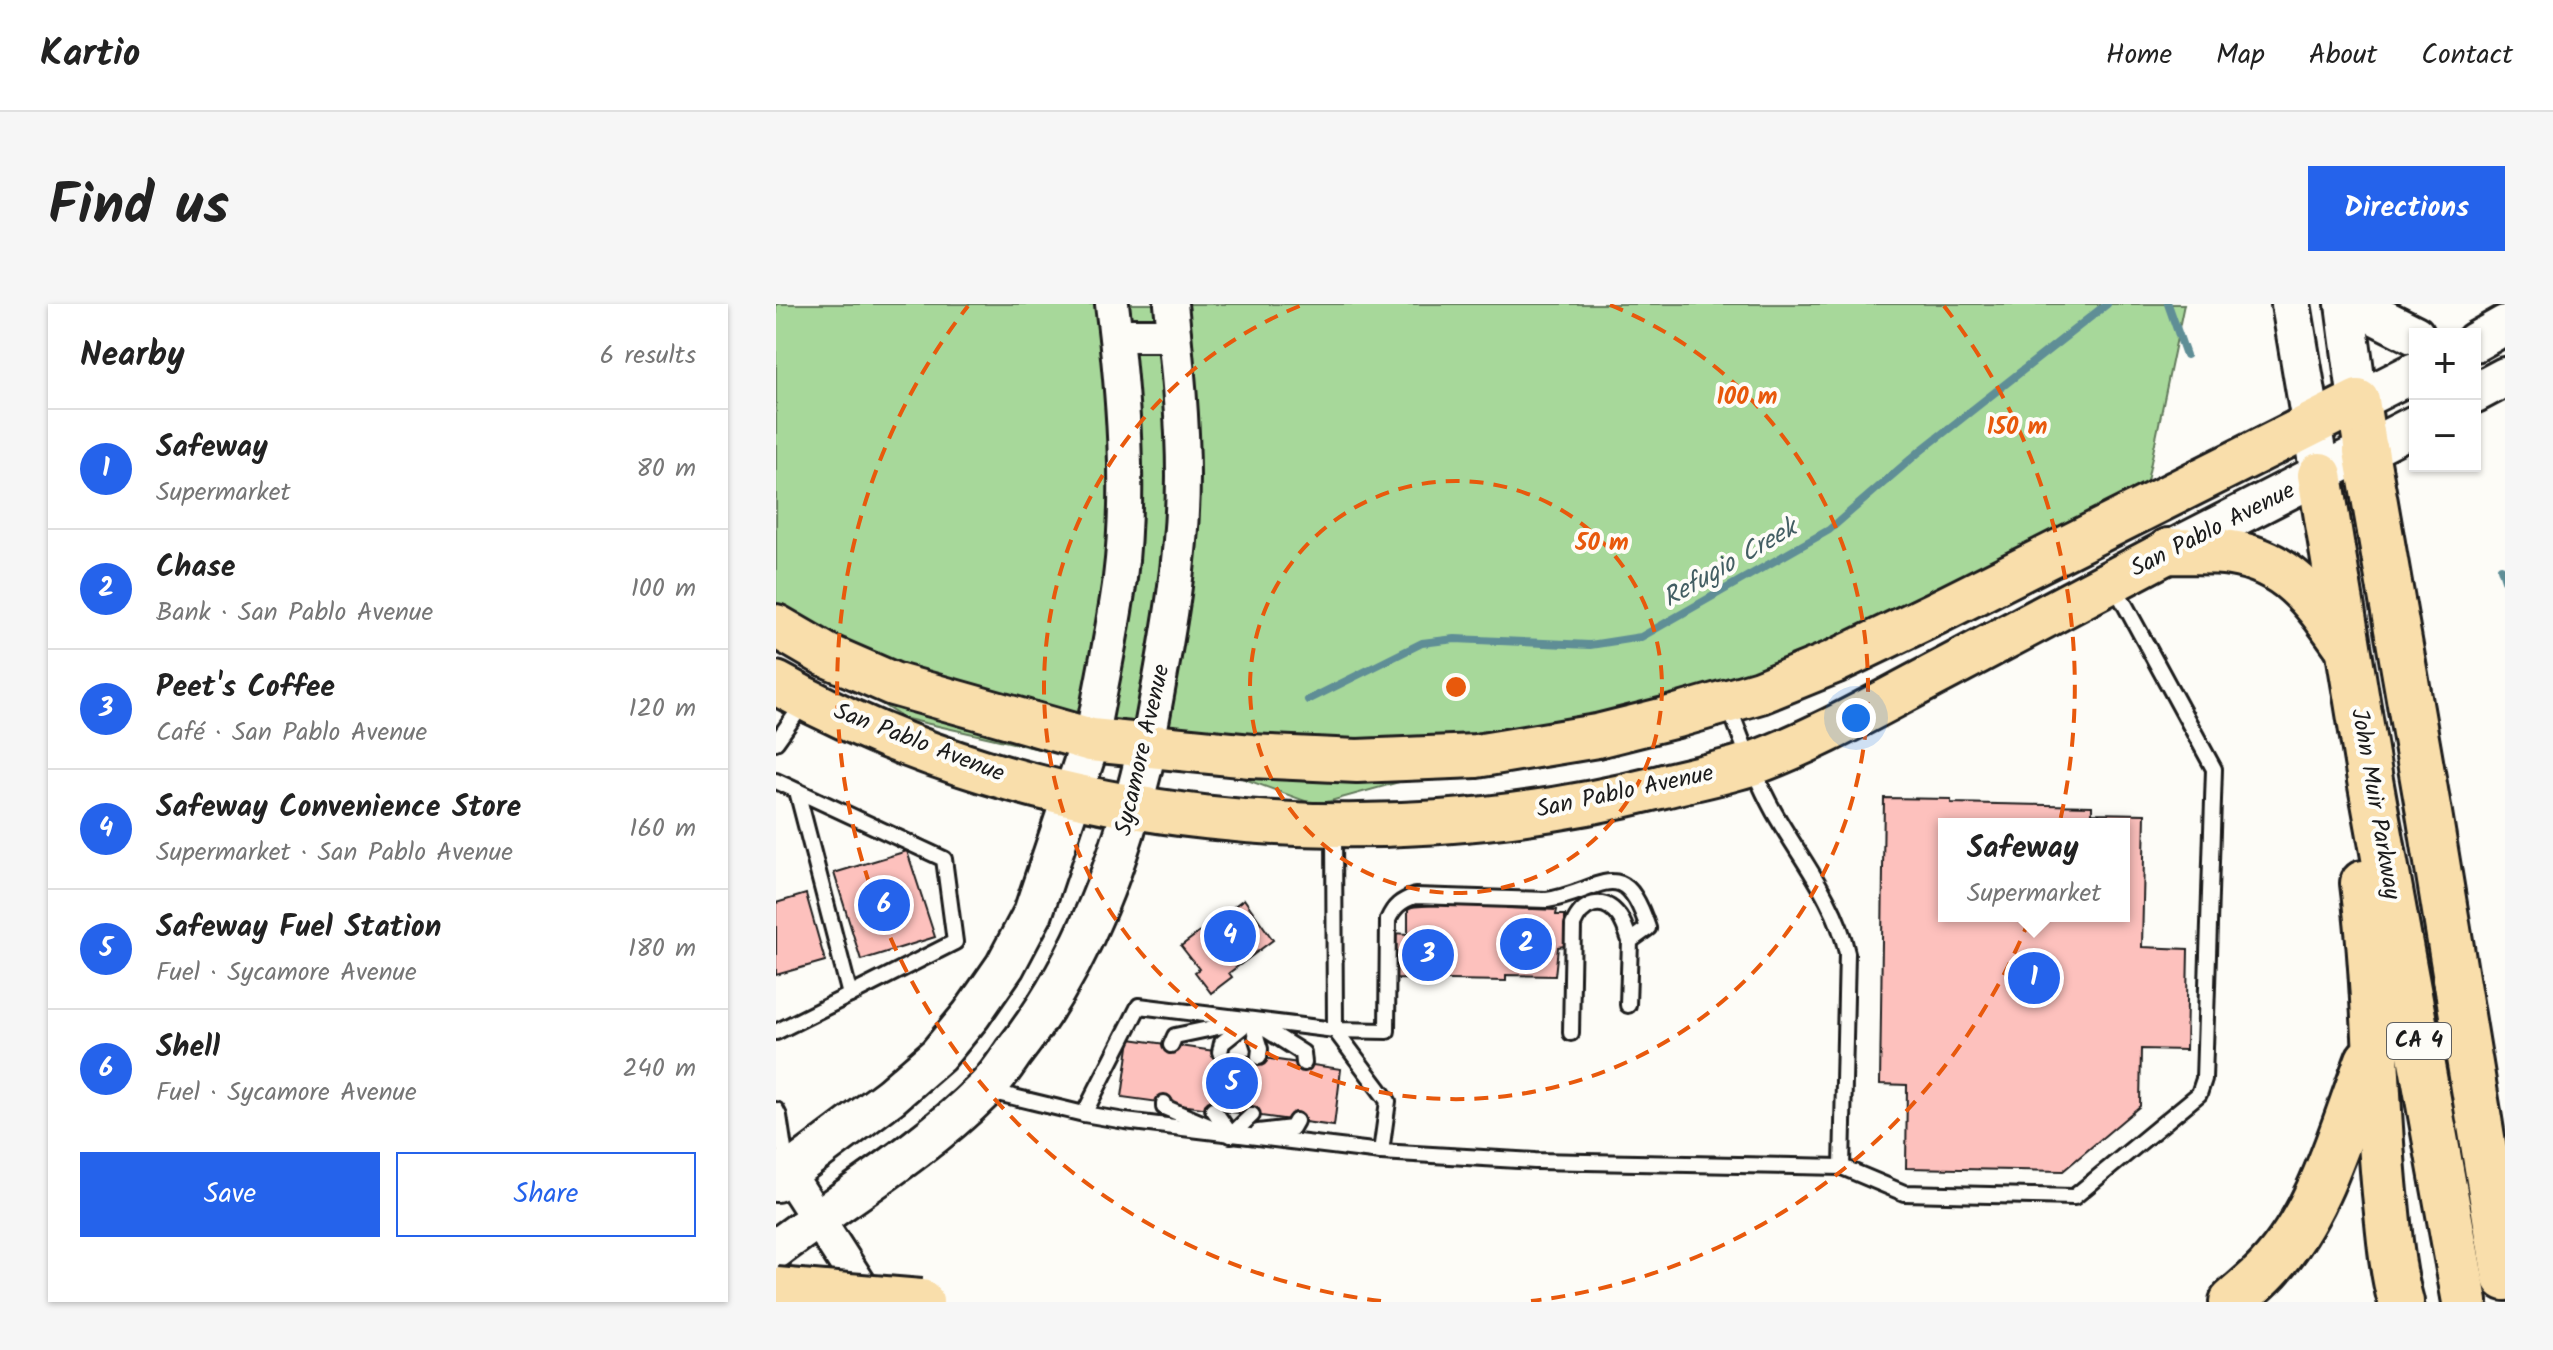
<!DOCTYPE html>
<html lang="en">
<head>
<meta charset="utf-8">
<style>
  body { margin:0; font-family:Kalam,sans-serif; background:#f6f6f6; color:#222 }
  .controls { position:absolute; right:24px; top:24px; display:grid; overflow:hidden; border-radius:0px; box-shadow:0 2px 6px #0004 }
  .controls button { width:72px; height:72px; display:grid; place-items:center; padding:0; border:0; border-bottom:2px solid #e0e0e0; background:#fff; color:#222; font:40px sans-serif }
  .you { position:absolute; left:1080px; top:414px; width:28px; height:28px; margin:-20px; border:6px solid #fff; border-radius:50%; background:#1a73e8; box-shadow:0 0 0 12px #1a73e833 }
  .badge { display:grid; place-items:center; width:52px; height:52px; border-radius:50%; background:#2563eb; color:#fff; font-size:26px; font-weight:700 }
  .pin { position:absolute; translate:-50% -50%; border:4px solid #fff; box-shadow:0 2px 8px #0006 }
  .popup { position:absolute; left:1162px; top:514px; width:192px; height:104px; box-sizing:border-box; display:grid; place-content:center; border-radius:0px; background:#fff; filter:drop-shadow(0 2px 6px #0005); font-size:26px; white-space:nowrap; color:#767676 }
  .popup b { font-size:30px; color:#222 }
  .popup::after { content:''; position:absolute; left:50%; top:100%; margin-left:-16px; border:16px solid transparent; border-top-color:#fff }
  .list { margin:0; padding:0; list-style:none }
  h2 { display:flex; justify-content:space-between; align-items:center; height:104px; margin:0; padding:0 32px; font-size:34px }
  h2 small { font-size:26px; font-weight:400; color:#767676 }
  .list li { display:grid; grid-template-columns:52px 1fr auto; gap:24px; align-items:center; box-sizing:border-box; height:120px; padding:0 32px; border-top:2px solid #e0e0e0 }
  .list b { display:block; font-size:30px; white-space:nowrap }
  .list p { margin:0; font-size:26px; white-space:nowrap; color:#767676 }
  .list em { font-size:26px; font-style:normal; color:#767676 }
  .actions { display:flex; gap:16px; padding:24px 32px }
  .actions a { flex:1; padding:18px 0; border:2px solid #2563eb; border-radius:0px; text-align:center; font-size:28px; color:#2563eb }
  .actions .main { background:#2563eb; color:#fff }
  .map { position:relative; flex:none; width:1729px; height:998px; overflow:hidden; border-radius:0px }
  header { display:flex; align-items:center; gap:48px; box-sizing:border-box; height:112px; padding:0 40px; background:#fff; border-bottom:2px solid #e0e0e0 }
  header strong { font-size:38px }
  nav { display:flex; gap:44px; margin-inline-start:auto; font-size:28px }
  .intro { display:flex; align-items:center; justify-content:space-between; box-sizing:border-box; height:192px; padding:0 48px }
  h1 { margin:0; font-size:56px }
  .button { padding:20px 36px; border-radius:0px; background:#2563eb; color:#fff; font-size:28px; font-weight:700 }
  main { display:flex; gap:48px; padding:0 48px }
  aside { flex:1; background:#fff; border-radius:0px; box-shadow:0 2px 6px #0004 }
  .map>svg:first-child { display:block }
  .green { fill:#a7d89a; stroke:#627a5b; stroke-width:2 }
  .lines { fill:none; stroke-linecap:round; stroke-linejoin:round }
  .stream { stroke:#5f8e96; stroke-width:8 }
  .building { fill:#fdc1bd; stroke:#1c1c1c; stroke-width:2; fill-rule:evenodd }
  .service-casing { stroke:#1c1c1c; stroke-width:20 }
  .tertiary-casing { stroke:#1c1c1c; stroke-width:38 }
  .secondary-casing { stroke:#1c1c1c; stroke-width:44 }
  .primary-casing { stroke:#1c1c1c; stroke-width:48 }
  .motorway-casing { stroke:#1c1c1c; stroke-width:50 }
  .service { stroke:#fdfcf7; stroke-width:14 }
  .tertiary { stroke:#fdfcf7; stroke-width:32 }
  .secondary { stroke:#fdfcf7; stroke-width:38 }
  .primary { stroke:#f9deab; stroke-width:42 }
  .motorway { stroke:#f9deab; stroke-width:44 }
  .motorway-bridge-casing { stroke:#1c1c1c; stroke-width:50; stroke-linecap:butt }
  .motorway-bridge { stroke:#f9deab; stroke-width:44 }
  .ring { fill:none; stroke:#e8590c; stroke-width:4; stroke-dasharray:14 10 }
  .labels { text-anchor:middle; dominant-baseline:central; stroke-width:8; stroke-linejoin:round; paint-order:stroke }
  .shield { fill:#fdfcf7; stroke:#605f5e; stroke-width:2 }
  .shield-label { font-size:22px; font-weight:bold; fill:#1c1c1c }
  .street-label { font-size:24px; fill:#1c1c1c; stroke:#fdfcf7 }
  .water-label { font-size:26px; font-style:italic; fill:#435e63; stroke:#fdfcf7 }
  .centre { fill:#e8590c; stroke:#fdfcf7; stroke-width:4 }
  .ring-label { font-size:24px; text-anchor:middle; font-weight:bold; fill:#e8590c; stroke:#fdfcf7; stroke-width:8; stroke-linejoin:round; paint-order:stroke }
</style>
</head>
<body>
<header>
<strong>Kartio</strong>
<nav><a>Home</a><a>Map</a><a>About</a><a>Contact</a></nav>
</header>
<div class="intro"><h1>Find us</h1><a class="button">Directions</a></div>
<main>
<aside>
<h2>Nearby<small>6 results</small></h2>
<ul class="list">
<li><span class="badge">1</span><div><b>Safeway</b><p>Supermarket</p></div><em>80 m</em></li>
<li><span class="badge">2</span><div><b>Chase</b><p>Bank · San Pablo Avenue</p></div><em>100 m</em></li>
<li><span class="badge">3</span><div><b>Peet's Coffee</b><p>Café · San Pablo Avenue</p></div><em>120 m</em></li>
<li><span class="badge">4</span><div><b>Safeway Convenience Store</b><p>Supermarket · San Pablo Avenue</p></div><em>160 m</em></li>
<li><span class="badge">5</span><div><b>Safeway Fuel Station</b><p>Fuel · Sycamore Avenue</p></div><em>180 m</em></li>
<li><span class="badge">6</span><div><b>Shell</b><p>Fuel · Sycamore Avenue</p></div><em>240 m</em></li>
</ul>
<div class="actions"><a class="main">Save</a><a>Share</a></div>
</aside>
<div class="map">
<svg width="1729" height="998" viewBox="0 0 1729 998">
  <rect width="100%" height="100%" fill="#fdfcf7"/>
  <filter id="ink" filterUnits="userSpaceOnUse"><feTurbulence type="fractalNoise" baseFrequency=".0125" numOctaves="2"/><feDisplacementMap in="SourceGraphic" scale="16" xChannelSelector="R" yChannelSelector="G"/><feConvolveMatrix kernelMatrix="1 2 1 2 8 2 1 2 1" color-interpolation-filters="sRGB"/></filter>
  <g filter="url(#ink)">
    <!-- green -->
    <path class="green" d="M 0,0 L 1408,0 L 1365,206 L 1103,334 L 898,402 L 540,501 L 372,440 L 315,436 L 289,451 L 127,414 L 0,330 Z"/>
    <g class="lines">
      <!-- stream -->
      <g class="stream">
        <path d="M 1392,0 L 1410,51"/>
        <path d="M 1725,264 L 1729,276"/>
        <path d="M 532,396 L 646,339 L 679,335 L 814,341 L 865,333 L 1053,226 L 1143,148 L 1331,0"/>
      </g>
    </g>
    <!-- building -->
    <g class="building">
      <path d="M 1108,494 L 1175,495 L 1175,499 L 1316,502 L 1316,509 L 1369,510 L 1366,643 L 1412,645 L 1410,746 L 1365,745 L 1364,802 L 1287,867 L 1130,864 L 1131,781 L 1104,780 ZM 1168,520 L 1348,520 L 1348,612 L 1168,612 Z"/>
      <path d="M 131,547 L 159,633 L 85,656 L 58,569 Z"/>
      <path d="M 30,590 L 49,657 L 0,671 L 0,599 Z"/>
      <path d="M 468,595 L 497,636 L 453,669 L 456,673 L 435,689 L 419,668 L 423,665 L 405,642 Z"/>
      <path d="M 690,599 L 731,599 L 731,604 L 781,606 L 780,611 L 789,611 L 789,642 L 782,643 L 779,672 L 730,671 L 730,677 L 616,675 L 616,629 L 632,630 L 632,603 Z"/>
      <path d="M 354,735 L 565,765 L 558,822 L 346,793 Z"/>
    </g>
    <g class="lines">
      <defs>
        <g id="service">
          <path d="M 952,400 C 966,436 979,474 998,508 C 1024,554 1060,597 1071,649 L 1066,863"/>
          <path d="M 0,438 L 30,396"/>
          <path d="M 0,477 L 168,555 L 179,638 L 74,691 L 21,487"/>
          <path d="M 558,525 L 559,726 L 612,797 L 605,848"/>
          <path d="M 475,716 L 484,745 L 483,753"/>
          <path d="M 0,728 L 74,691"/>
          <path d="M 795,729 L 797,621 C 806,599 827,591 843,612 C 848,619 851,628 854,637"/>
          <path d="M 395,741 L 399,732 L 475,716 L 527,749 L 528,759"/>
          <path d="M 444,748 L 446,739 L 471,719"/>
          <path d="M 213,787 L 308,810 L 349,817 L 605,848 L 759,857 L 1066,863 L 1128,889 L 1298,893 L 1423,790 L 1428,775 L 1438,465 L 1337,279"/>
          <path d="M 388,799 L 388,803 L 435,823"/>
          <path d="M 437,805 L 455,831"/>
          <path d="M 0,806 L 3,812 L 11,865"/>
          <path d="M 308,810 L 363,702 L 559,726 L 611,727 L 612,616 C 618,602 625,597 639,592 L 771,596 C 825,588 847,547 872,624 L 854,637 L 852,701"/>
          <path d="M 482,828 L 516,824 L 520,817"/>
          <path d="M 455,831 L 476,811"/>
        </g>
        <g id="tertiary">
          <path d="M 340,31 L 398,31"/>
          <path d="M 315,436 C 325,382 337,328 344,274 C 355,186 347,88 336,0"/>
          <path d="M 372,440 C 388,352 407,263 407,172 C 407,114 401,57 395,0"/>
          <path d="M 12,869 L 95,998"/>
        </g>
        <g id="secondary">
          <path d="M 1515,0 L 1544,171"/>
          <path d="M 1569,0 L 1582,97 L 1639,68"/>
          <path d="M 1590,0 L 1603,13 L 1639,31"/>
          <path d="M 1699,38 L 1729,21"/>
          <path d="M 1699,89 L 1729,73"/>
          <path d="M 1393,247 L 1639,121"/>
          <path d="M 0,878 L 115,792 L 162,751 L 195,711 L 229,662 L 257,609 L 315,436"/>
          <path d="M 0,945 C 69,893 146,848 207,787 C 219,776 228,762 237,749 C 308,659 347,551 372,440"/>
        </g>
        <g id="primary">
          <path d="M 0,322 L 50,351 L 117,380 L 315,436 L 475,452 L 581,457 L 700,452 L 821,432 L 901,412 L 984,388 L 1058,358 L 1160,309 L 1582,97 L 1590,147"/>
          <path d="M 0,379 C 263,526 595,556 884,483 C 915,475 948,469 978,459 C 1038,437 1094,405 1151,375 C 1232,332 1313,290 1393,247"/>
        </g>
        <g id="motorway">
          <path d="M 1590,147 L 1653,509 L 1729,974"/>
          <path d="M 1544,171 L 1594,476 L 1689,998"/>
          <path d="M 1393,247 C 1414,248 1435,246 1455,249 C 1512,258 1537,294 1568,338"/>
          <path d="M 1587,579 C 1600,682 1599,786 1609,889 C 1613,925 1615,963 1625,998"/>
          <path d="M 1456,998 C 1468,987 1481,977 1492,965 C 1545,908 1565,827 1592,756"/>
        </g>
      </defs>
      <!-- service casing -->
      <use href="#service" class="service-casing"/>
      <!-- tertiary casing -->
      <use href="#tertiary" class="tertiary-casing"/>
      <!-- secondary casing -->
      <use href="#secondary" class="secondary-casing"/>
      <!-- primary casing -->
      <use href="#primary" class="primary-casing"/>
      <!-- motorway casing -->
      <use href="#motorway" class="motorway-casing"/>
      <!-- service -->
      <use href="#service" class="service"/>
      <!-- tertiary -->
      <use href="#tertiary" class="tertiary"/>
      <!-- secondary -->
      <use href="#secondary" class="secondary"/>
      <!-- primary -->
      <use href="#primary" class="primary"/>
      <!-- motorway -->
      <use href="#motorway" class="motorway"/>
      <defs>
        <path id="motorway-bridge" d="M 0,986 L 145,998"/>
      </defs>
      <!-- motorway-bridge casing -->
      <use href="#motorway-bridge" class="motorway-bridge-casing"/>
      <!-- motorway-bridge -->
      <use href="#motorway-bridge" class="motorway-bridge"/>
    </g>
  </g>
  <!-- distance rings -->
  <g class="ring">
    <circle cx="680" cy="383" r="206"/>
    <path d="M834 1A412 412 0 1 1 526 1"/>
    <path d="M605 997A619 619 0 0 1 192 2M1168 2A619 619 0 0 1 755 997"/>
  </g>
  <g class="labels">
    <!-- shield labels -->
    <rect class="shield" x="1611" y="719" width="64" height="36" rx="6"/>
    <g class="shield-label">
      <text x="1643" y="737">CA 4</text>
    </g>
    <!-- street labels -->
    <g class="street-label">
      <text transform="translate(1437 226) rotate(-27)">San Pablo Avenue</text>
      <text transform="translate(143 439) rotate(21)">San Pablo Avenue</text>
      <text transform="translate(367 446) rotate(-77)">Sycamore Avenue</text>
      <text transform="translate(849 488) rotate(-12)">San Pablo Avenue</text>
      <text transform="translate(1599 500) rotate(80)">John Muir Parkway</text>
    </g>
    <!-- water labels -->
    <g class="water-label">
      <text transform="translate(954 260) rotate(-30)">Refugio Creek</text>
    </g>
  </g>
  <circle cx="680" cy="383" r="12" class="centre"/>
  <g class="ring-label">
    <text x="971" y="100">100 m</text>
    <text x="1241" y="130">150 m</text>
    <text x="826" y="246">50 m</text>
  </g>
</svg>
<div class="controls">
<button>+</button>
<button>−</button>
</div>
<div class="you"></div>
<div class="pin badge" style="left:1258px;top:674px">1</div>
<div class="popup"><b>Safeway</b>Supermarket</div>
<div class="pin badge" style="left:750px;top:640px">2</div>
<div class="pin badge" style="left:652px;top:651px">3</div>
<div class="pin badge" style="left:454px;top:632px">4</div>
<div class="pin badge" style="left:456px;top:779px">5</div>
<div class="pin badge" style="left:108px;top:601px">6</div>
</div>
</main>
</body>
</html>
